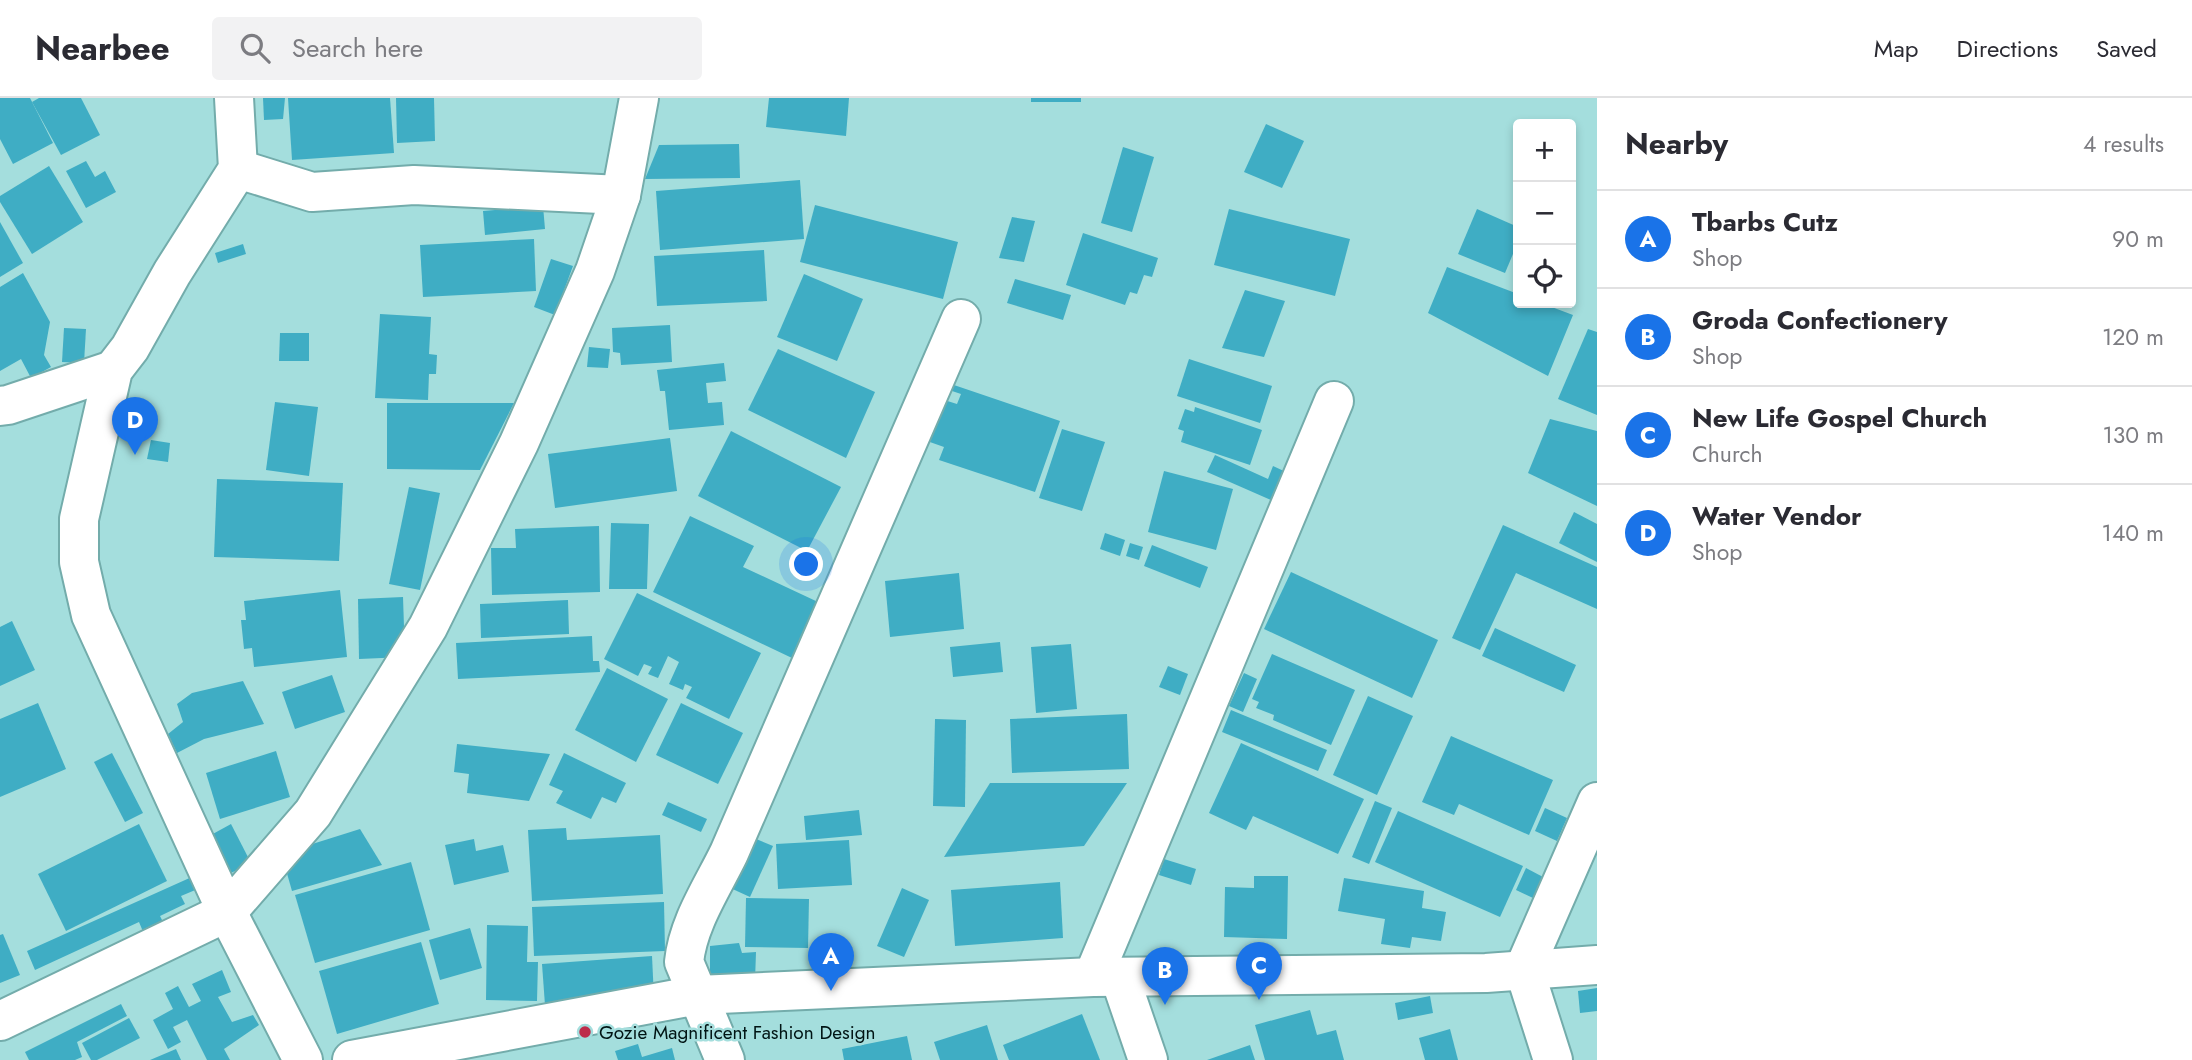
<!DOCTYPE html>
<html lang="en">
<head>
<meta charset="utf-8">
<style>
  body { margin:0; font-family:Jost,sans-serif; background:#f2f2f3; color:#2b2b33 }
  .controls { position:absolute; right:21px; top:21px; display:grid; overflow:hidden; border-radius:7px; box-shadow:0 4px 10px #0003 }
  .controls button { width:63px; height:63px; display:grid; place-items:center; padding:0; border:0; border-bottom:2px solid #e1e1e2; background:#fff; color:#2b2b33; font:35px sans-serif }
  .you { position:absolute; left:807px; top:467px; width:24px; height:24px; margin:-18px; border:5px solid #fff; border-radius:50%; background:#1a73e8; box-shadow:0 0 0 10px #1a73e833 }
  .badge { display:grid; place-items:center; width:46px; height:46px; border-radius:50%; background:#1a73e8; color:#fff; font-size:23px; font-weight:700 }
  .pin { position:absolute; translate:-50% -58px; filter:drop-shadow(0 2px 4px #0008) }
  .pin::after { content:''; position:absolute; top:37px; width:24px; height:21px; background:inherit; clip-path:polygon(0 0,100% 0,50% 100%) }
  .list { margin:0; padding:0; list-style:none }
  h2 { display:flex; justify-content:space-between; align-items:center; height:91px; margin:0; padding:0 28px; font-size:30px }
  h2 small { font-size:23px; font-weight:400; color:#7c7c81 }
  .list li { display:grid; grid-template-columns:46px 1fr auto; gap:21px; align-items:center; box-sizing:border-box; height:98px; padding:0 28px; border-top:2px solid #e1e1e2 }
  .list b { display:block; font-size:26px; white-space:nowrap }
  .list p { margin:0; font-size:23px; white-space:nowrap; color:#7c7c81 }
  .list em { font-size:23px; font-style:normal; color:#7c7c81 }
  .icon { flex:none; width:38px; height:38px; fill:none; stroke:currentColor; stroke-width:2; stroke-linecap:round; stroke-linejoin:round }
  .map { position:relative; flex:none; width:1597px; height:962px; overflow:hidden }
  header { display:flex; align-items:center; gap:42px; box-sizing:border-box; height:98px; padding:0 35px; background:#fff; border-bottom:2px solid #e1e1e2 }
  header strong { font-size:33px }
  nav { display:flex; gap:38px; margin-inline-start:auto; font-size:24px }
  .search { width:490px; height:63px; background:#f2f2f3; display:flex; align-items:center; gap:18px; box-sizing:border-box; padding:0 24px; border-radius:7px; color:#7c7c81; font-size:26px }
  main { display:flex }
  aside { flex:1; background:#fff }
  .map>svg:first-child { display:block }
  .building { fill:#3fadc4 }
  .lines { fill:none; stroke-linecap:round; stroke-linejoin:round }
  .minor-casing { stroke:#73acab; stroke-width:42 }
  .minor { stroke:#fff; stroke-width:38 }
  .poi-dot { fill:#bd2c4a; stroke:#a4dedd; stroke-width:2.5 }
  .labels { text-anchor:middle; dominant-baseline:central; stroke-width:5; stroke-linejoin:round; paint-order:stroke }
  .poi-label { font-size:19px; fill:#001414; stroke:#a4dedd; text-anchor:start }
</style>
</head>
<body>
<header>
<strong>Nearbee</strong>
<div class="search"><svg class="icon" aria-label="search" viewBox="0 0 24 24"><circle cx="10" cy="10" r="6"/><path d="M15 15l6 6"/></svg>Search here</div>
<nav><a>Map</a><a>Directions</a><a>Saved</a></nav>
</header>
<main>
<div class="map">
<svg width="1597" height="962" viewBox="0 0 1597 962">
  <rect width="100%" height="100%" fill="#a4dedd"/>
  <!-- building -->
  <g class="building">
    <path d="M 0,0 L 30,0 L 53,45 L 13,66 L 0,41 Z"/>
    <path d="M 39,0 L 81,0 L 100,37 L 61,57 L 32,4 Z"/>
    <path d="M 263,0 L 285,0 L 283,21 L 264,22 Z"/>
    <path d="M 288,0 L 390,0 L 394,55 L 292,62 Z"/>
    <path d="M 396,0 L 434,0 L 435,43 L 397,45 Z"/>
    <path d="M 769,0 L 849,0 L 846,38 L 766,29 Z"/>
    <rect x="1031" y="0" width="50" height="4"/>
    <path d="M 1266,26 L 1304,43 L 1282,90 L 1244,74 Z"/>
    <path d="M 739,46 L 740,80 L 645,81 L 659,47 Z"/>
    <path d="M 1123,49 L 1154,59 L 1132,134 L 1101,125 Z"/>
    <path d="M 86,63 L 95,79 L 105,73 L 116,94 L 86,110 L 66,73 Z"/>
    <path d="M 49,68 L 83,124 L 32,156 L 0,104 L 0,98 Z"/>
    <path d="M 800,82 L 804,141 L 660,152 L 656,93 Z"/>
    <path d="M 815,107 L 958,144 L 943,201 L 800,164 Z"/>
    <path d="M 543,108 L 545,131 L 485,137 L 483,113 Z"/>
    <path d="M 1229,111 L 1350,141 L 1335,198 L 1214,167 Z"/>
    <path d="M 1477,111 L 1518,129 L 1518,144 L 1505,175 L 1458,156 Z"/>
    <path d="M 1012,119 L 1035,123 L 1024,164 L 999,160 Z"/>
    <path d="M 0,124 L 23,165 L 0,179 Z"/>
    <path d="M 1083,135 L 1158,160 L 1152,179 L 1144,177 L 1137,196 L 1130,194 L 1125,207 L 1066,187 Z"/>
    <path d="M 534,141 L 536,193 L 423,199 L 420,147 Z"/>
    <path d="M 243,146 L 246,156 L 218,165 L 215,155 Z"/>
    <path d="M 764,152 L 767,203 L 657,208 L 654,158 Z"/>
    <path d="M 551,161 L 573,168 L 555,217 L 534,209 Z"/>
    <path d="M 1447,169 L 1518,196 L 1518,205 L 1541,205 L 1573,217 L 1548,278 L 1428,215 Z"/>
    <path d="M 23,175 L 50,224 L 44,257 L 51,269 L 31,280 L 21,261 L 0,273 L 0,189 Z"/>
    <path d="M 804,176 L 863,201 L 837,263 L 777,239 Z"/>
    <path d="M 1015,181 L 1071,197 L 1063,222 L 1007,205 Z"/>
    <path d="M 1245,192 L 1285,203 L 1264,259 L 1222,250 Z"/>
    <path d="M 380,216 L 431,219 L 429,256 L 437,257 L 436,276 L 429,276 L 428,302 L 375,300 Z"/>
    <path d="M 670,227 L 672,264 L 621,267 L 620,255 L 613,254 L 612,230 Z"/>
    <path d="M 64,230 L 86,231 L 84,265 L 62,264 Z"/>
    <path d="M 1588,231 L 1597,234 L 1597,317 L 1558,301 Z"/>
    <path d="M 280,235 L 309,235 L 309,263 L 279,263 Z"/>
    <path d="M 589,249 L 610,251 L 608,270 L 587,269 Z"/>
    <path d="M 778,251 L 875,294 L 846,360 L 748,312 Z"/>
    <path d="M 1189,261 L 1272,288 L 1260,325 L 1177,298 Z"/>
    <path d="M 724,265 L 726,283 L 706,285 L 708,305 L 722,304 L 724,327 L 669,332 L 665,293 L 660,293 L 657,272 Z"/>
    <path d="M 951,286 L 1060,323 L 1035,394 L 939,362 L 944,349 L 927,343 L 941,301 L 957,306 L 961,296 L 949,292 Z"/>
    <path d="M 275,304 L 318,309 L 309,378 L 266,372 Z"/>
    <path d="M 387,305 L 514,305 L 480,372 L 387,371 Z"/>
    <path d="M 1195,309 L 1262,332 L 1250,367 L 1181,344 L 1184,333 L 1178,331 L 1185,311 L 1194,314 Z"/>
    <path d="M 1550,321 L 1597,333 L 1597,408 L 1528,375 Z"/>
    <path d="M 1062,331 L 1105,344 L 1082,413 L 1039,400 Z"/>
    <path d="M 731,333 L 841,389 L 807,453 L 698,398 Z"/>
    <path d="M 670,340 L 677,393 L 555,410 L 548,356 Z"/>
    <path d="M 151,342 L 170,345 L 168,364 L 147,361 Z"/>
    <path d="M 1215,357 L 1268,381 L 1273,368 L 1286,374 L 1273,403 L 1207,374 Z"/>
    <path d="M 1164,373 L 1233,391 L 1216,452 L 1148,434 Z"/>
    <path d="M 217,381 L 343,385 L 339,463 L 214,459 Z"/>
    <path d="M 409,389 L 440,395 L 420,492 L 389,486 Z"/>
    <path d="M 1574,414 L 1597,426 L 1597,464 L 1559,445 Z"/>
    <path d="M 690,418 L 754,448 L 743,469 L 818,504 L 792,560 L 653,494 Z"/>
    <path d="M 611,425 L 649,426 L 647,491 L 609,491 Z"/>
    <path d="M 1503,427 L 1597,469 L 1597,511 L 1516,475 L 1480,552 L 1452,540 Z"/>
    <path d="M 599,428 L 600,494 L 492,497 L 491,450 L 516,450 L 515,431 Z"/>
    <path d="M 1105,435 L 1125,442 L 1120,458 L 1100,451 Z"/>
    <path d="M 1130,445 L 1143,449 L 1139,462 L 1126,458 Z"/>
    <path d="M 1152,447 L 1208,469 L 1200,490 L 1144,468 Z"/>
    <path d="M 1291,474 L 1438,542 L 1412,600 L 1264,531 Z"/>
    <path d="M 959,475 L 964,531 L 890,539 L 885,483 Z"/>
    <path d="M 340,492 L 347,559 L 254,569 L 252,550 L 244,551 L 241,522 L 246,522 L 244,503 Z"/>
    <path d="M 637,495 L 761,555 L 729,621 L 686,600 L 692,589 L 685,586 L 683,592 L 669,586 L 679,564 L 668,558 L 658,580 L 648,576 L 652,569 L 644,566 L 638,578 L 604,561 Z"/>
    <path d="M 403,499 L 405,559 L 359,561 L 358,501 Z"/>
    <path d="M 568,502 L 569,536 L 481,540 L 480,506 Z"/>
    <path d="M 12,523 L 35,572 L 0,588 L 0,529 Z"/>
    <path d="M 1495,530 L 1576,567 L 1564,594 L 1482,558 Z"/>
    <path d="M 592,538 L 593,563 L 599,563 L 600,574 L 458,581 L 456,545 Z"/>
    <path d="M 1000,544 L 1003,574 L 953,579 L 950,549 Z"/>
    <path d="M 1071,546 L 1077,611 L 1036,615 L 1031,549 Z"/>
    <path d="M 1272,556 L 1355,592 L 1331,647 L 1273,622 L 1274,617 L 1256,610 L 1259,604 L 1252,601 Z"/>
    <path d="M 1168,568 L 1188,576 L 1180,597 L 1159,589 Z"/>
    <path d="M 607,570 L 668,601 L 636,664 L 575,632 Z"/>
    <path d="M 1244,575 L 1257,581 L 1243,614 L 1229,608 Z"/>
    <path d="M 332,577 L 345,614 L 295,631 L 282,594 Z"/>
    <path d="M 243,583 L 264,626 L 204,641 L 177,655 L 168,636 L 183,624 L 177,606 L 192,595 Z"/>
    <path d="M 1368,598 L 1413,618 L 1377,697 L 1333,677 Z"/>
    <path d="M 38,605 L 66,671 L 0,699 L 0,621 Z"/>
    <path d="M 681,605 L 743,635 L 718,686 L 656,657 Z"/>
    <path d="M 1231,612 L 1327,652 L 1318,673 L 1222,634 Z"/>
    <path d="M 1127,616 L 1129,671 L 1012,675 L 1010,621 Z"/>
    <path d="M 935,621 L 966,622 L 965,709 L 933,708 Z"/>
    <path d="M 1451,638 L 1553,682 L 1529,737 L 1459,706 L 1454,717 L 1422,704 Z"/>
    <path d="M 1241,645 L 1364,701 L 1338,756 L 1253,718 L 1246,732 L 1209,715 Z"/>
    <path d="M 457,646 L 550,656 L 529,703 L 467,695 L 469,676 L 454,674 Z"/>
    <path d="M 276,653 L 290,699 L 220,721 L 206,675 Z"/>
    <path d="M 112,655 L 143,715 L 125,724 L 94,664 Z"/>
    <path d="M 564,655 L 626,685 L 616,705 L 602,699 L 591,721 L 556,705 L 563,693 L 549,687 Z"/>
    <path d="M 990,685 L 1127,685 L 1084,748 L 944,759 Z"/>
    <path d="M 1375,703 L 1392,710 L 1369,766 L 1352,759 Z"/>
    <path d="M 668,704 L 707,721 L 701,734 L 662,717 Z"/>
    <path d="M 1545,710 L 1567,720 L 1557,743 L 1535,733 Z"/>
    <path d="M 859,712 L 862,737 L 806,742 L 804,718 Z"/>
    <path d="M 1398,713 L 1523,768 L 1500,819 L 1375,764 Z"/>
    <path d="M 139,726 L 167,783 L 66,833 L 38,776 Z"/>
    <path d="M 231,726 L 251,765 L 231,775 L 211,737 Z"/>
    <path d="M 566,730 L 567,742 L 660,737 L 663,796 L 532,803 L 528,732 Z"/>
    <path d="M 360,731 L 382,767 L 292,793 L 286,772 L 306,748 Z"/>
    <path d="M 749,738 L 773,748 L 750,799 L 726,788 Z"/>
    <path d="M 474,741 L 476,753 L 503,747 L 509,774 L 454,787 L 445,747 Z"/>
    <path d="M 849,742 L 852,787 L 778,791 L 776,746 Z"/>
    <path d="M 1164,761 L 1196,771 L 1191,787 L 1159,777 Z"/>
    <path d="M 411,764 L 430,832 L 315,865 L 295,797 Z"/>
    <path d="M 1526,770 L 1543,779 L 1533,800 L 1516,792 Z"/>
    <path d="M 194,778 L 200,790 L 181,798 L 185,806 L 160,818 L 164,826 L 144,836 L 139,824 L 35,872 L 27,853 Z"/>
    <path d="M 1254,778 L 1288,778 L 1287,841 L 1224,839 L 1225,789 L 1254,790 Z"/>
    <path d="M 1344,780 L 1424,793 L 1422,810 L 1446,814 L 1441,843 L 1412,839 L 1410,850 L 1381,846 L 1385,821 L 1338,813 Z"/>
    <path d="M 1060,784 L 1063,840 L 955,848 L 951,792 Z"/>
    <path d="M 902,790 L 929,802 L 904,859 L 877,848 Z"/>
    <path d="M 746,800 L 809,801 L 808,850 L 745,849 Z"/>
    <path d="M 664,804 L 665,853 L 534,858 L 532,809 Z"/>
    <path d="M 487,827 L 528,828 L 527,864 L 538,864 L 537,903 L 486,902 Z"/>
    <path d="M 470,830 L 482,870 L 440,882 L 429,842 Z"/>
    <path d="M 3,836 L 20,877 L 0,885 L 0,837 Z"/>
    <path d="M 421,844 L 439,906 L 337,936 L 319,873 Z"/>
    <path d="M 739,845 L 742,855 L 756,854 L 755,883 L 744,884 L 742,876 L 736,875 L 736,884 L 726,878 L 710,876 L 710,848 Z"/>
    <path d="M 652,858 L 654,900 L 545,907 L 542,866 Z"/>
    <path d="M 222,872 L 231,894 L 218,899 L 232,924 L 253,917 L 259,927 L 224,951 L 230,962 L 207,962 L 187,922 L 173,929 L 181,944 L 168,951 L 153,922 L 173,911 L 165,895 L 178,888 L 189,909 L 201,903 L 192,886 Z"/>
    <path d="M 1597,890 L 1597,913 L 1580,915 L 1578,893 Z"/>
    <path d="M 1430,898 L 1433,915 L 1398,922 L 1395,905 Z"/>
    <path d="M 121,906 L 127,918 L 77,944 L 82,959 L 75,962 L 29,962 L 25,954 Z"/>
    <path d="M 1310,912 L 1317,937 L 1336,932 L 1344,962 L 1265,962 L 1255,927 Z"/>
    <path d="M 1082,916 L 1100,962 L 1009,962 L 1003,947 Z"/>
    <path d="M 129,920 L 140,940 L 97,962 L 91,962 L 82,945 Z"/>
    <path d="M 987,927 L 998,962 L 940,962 L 934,944 Z"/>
    <path d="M 1450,931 L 1458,962 L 1425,962 L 1419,940 Z"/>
    <path d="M 907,938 L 912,962 L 844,962 L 842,951 Z"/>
    <path d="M 638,946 L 642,959 L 672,950 L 675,962 L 618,962 L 615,953 Z"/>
    <path d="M 1250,947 L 1255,962 L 1207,962 Z"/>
    <path d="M 176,951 L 181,962 L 150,962 Z"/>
  </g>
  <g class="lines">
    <defs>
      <g id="minor">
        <path d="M 234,0 L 238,71 L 172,175 L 130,250 L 113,272 L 79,421 L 79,464 L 91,517 L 227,814 L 303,962"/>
        <path d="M 238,71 L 312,94 L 414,87 L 621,97"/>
        <path d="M 0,308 L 8,307 L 113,272"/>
        <path d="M 1093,879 L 1334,303"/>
        <path d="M 1120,880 L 1148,962"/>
        <path d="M 0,923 L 227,814 L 313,715 L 428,529 L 519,345 L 595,173 L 621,97 L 639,0"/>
        <path d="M 352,962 L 698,897 L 1093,879 L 1486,875 L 1597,867"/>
        <path d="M 725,962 L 684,864 C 688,825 712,790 729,755 L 961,221"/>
        <path d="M 1553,962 L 1524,871 L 1597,704"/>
      </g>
    </defs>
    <!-- minor casing -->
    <use href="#minor" class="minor-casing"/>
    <!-- minor -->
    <use href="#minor" class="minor"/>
  </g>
  <!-- markers -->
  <circle class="poi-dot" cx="585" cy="934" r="7"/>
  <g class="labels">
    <!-- poi labels -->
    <g class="poi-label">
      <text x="599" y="934">Gozie Magnificent Fashion Design</text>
    </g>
  </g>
</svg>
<div class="controls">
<button>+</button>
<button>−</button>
<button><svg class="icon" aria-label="locate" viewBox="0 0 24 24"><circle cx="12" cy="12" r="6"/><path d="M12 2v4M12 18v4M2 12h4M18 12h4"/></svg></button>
</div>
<div class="you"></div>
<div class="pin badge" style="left:831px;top:893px">A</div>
<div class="pin badge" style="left:1165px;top:907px">B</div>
<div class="pin badge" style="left:1259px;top:902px">C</div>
<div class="pin badge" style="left:135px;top:357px">D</div>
</div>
<aside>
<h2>Nearby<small>4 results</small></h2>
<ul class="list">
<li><span class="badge">A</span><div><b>Tbarbs Cutz</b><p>Shop</p></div><em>90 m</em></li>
<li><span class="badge">B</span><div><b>Groda Confectionery</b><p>Shop</p></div><em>120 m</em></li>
<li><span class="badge">C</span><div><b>New Life Gospel Church</b><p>Church</p></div><em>130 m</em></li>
<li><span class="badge">D</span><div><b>Water Vendor</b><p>Shop</p></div><em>140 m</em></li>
</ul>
</aside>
</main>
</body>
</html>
